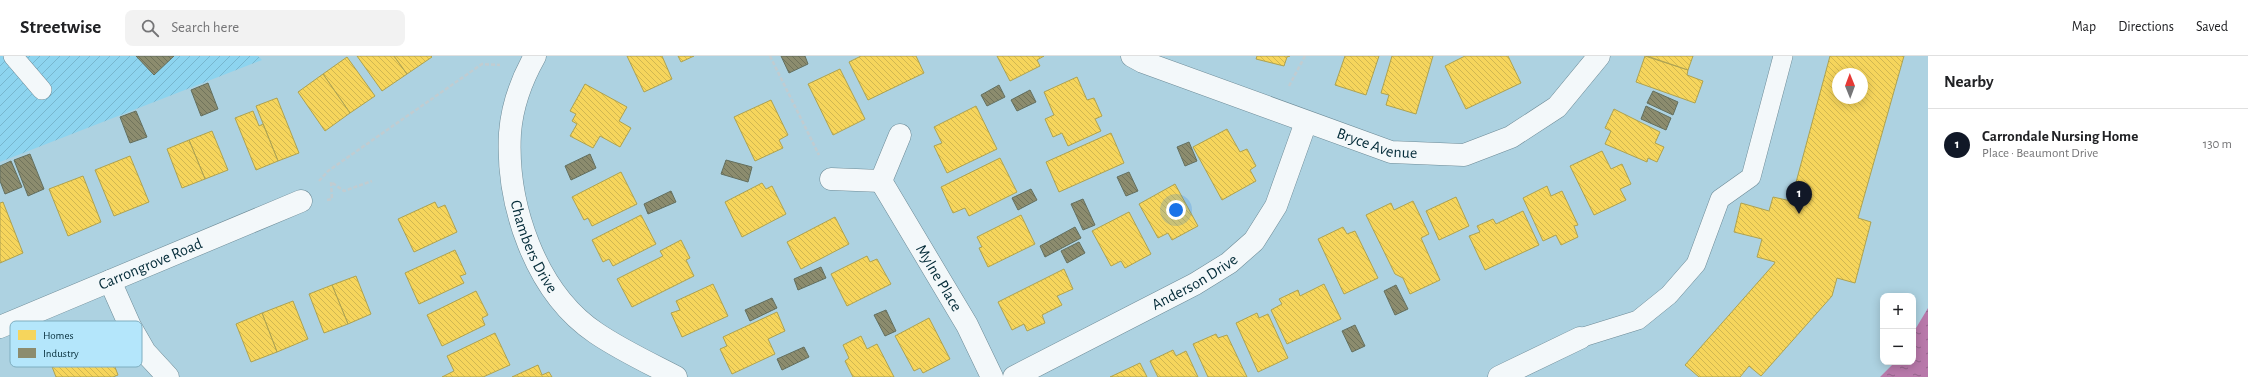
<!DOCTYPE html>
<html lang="en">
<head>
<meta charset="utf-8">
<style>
  body { margin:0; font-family:"Alegreya Sans",sans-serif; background:#f2f2f2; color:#202124 }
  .controls { position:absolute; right:12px; bottom:12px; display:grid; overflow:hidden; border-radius:8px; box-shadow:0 2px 10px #0003 }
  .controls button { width:36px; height:36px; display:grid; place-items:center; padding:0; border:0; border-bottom:1px solid #e0e0e0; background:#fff; color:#202124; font:20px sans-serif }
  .compass { position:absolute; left:1832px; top:12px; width:36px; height:36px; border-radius:50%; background:#fff; box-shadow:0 2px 10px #0003; rotate:359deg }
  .you { position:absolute; left:1176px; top:154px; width:14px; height:14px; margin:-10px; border:3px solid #fff; border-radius:50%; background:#1a73e8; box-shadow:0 0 0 6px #1a73e833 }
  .badge { display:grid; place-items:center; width:26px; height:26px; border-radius:50%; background:#111827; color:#fff; font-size:13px; font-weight:700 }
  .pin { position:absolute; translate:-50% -33px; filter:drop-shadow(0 1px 2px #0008) }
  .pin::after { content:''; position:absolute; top:21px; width:14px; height:12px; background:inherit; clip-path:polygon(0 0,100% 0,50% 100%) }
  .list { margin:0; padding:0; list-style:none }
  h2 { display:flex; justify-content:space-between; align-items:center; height:52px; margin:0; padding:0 16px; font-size:17px }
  h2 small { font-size:13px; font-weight:400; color:#757577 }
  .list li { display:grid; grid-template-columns:26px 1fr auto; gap:12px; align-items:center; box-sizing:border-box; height:72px; padding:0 16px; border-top:1px solid #e0e0e0 }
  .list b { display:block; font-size:15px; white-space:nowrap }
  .list p { margin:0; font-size:13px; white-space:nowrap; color:#757577 }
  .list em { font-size:13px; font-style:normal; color:#757577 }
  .icon { flex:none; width:22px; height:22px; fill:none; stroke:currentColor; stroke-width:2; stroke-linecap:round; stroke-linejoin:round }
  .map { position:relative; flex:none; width:1928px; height:321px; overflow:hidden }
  header { display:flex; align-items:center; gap:24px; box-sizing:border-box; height:56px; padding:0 20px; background:#fff; border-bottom:1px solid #e0e0e0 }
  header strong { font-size:19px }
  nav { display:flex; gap:22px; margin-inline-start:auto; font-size:14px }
  .search { width:280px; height:36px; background:#f2f2f2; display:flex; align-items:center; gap:10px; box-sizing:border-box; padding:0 14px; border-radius:8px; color:#757577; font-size:15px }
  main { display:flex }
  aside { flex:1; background:#fff }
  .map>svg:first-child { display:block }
  .industrial { fill:url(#industrial-furrows) }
  .water { fill:url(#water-ripples) }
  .homes { fill:url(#homes-back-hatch); stroke:#ada251; fill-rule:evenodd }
  .industry { fill:url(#industry-back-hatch); stroke:#636f5e }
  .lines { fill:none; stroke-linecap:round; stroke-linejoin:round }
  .service-casing { stroke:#6c8a96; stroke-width:20 }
  .minor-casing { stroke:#6c8a96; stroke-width:23 }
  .path { stroke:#c1ccd1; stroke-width:2.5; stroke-dasharray:4 2; stroke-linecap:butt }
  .service { stroke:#f3f8fa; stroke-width:19 }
  .minor { stroke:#f3f8fa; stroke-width:22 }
  .labels { text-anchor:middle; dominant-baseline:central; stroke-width:4; stroke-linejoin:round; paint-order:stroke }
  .street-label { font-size:16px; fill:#032b38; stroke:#b4e6fb }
  .key { fill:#b4e6fb; stroke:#7faec0; stroke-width:1 }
  .key-label { font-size:11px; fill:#032b38 }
</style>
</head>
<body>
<header>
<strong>Streetwise</strong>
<div class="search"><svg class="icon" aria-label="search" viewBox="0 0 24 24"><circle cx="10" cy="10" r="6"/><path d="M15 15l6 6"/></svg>Search here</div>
<nav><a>Map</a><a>Directions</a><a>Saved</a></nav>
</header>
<main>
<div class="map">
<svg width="1928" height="321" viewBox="0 0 1928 321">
  <defs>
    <pattern id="industrial-furrows" width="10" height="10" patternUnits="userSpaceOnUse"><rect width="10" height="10" fill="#8dd4ef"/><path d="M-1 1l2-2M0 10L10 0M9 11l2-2" fill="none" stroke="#78b6ce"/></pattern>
    <pattern id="water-ripples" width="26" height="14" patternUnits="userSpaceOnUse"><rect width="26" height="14" fill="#b879aa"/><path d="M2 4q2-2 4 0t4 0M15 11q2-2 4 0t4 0" fill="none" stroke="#93638b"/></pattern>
    <pattern id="homes-back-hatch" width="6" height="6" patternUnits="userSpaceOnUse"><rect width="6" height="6" fill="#f6d55c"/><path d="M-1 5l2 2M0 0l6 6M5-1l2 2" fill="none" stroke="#d1b751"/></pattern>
    <pattern id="industry-back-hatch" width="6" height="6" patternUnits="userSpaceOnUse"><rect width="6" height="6" fill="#8c8c6e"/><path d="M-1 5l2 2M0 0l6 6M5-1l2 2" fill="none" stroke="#70735b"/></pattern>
  </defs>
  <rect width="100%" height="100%" fill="#add2e1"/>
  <!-- industrial -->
  <path class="industrial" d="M 0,0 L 258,0 L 262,4 L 0,106 Z"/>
  <!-- water -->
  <path class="water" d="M 1928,252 L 1928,321 L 1880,321 L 1895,306 L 1913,306 L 1913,277 Z"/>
  <!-- homes -->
  <g class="homes">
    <path d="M 357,0 L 394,0 L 407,18 L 382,35 Z"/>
    <path d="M 394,0 L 431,0 L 432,1 L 407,18 Z"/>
    <path d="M 627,0 L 662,0 L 672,23 L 644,36 Z"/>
    <path d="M 678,0 L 694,0 L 681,6 Z"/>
    <path d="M 861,0 L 916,0 L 924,17 L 868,44 L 849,6 Z"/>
    <path d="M 997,0 L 1044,0 L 1037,4 L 1040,10 L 1010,25 Z"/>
    <path d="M 1257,0 L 1290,0 L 1287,1 L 1284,10 L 1256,3 Z"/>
    <path d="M 1345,0 L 1379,0 L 1366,39 L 1335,29 Z"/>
    <path d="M 1392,0 L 1433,0 L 1416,58 L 1386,49 L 1389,39 L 1381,37 Z"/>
    <path d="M 1465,0 L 1508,0 L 1521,27 L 1466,53 L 1445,10 Z"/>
    <path d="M 1645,0 L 1688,14 L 1687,19 L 1703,25 L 1695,47 L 1636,26 Z"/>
    <path d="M 1647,0 L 1693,0 L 1688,14 Z"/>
    <path d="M 1830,0 L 1904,0 L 1858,162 L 1871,166 L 1855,227 L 1837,222 L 1832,240 L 1761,320 L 1749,310 L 1740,321 L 1699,321 L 1685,309 L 1774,208 L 1775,206 L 1757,201 L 1762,183 L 1734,176 L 1741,147 L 1769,155 L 1773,141 L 1791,145 ZM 1838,18 L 1862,18 L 1862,42 L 1838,42 Z"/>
    <path d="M 347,1 L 375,40 L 350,57 L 323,18 Z"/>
    <path d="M 840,13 L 865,63 L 833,79 L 808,28 Z"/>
    <path d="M 323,18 L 350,57 L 325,75 L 298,36 Z"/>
    <path d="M 1077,21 L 1087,44 L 1094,42 L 1102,60 L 1095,63 L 1101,75 L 1068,90 L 1062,77 L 1053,81 L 1045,63 L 1054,59 L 1044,36 Z"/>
    <path d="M 585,28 L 627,51 L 619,65 L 631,72 L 620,91 L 600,80 L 593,92 L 570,80 L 577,68 L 572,65 L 576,58 L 570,55 Z"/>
    <path d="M 277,42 L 299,97 L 278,105 L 256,50 Z"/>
    <path d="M 771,44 L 788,79 L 779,84 L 783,92 L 755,105 L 734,61 Z"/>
    <path d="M 976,50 L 997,93 L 947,117 L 934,90 L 942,87 L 934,71 Z"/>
    <path d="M 1614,53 L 1660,76 L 1655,87 L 1664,91 L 1657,106 L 1648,102 L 1647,106 L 1605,88 L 1611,75 L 1605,72 Z"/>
    <path d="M 253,55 L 259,70 L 263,68 L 278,105 L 256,114 L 235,62 Z"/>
    <path d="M 1227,73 L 1240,96 L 1247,93 L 1256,110 L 1250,114 L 1256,125 L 1222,144 L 1193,91 Z"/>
    <path d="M 212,75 L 228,114 L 205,123 L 189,84 Z"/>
    <path d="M 1111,77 L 1124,107 L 1059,136 L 1046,106 Z"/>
    <path d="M 189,84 L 205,123 L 182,132 L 167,93 Z"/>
    <path d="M 1602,95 L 1611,113 L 1622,108 L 1631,128 L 1620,133 L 1626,144 L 1594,159 L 1570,110 Z"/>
    <path d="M 130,100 L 149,146 L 114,160 L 95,114 Z"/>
    <path d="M 1000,102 L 1017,136 L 969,160 L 965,152 L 953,157 L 941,131 Z"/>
    <path d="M 621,116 L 637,148 L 592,170 L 588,162 L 584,164 L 572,141 Z"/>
    <path d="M 83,120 L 101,166 L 68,180 L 49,133 Z"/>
    <path d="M 762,127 L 766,133 L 772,130 L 786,158 L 742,181 L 725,146 Z"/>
    <path d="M 1175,128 L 1198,170 L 1172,184 L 1168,177 L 1158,182 L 1139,148 Z"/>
    <path d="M 1547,130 L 1551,140 L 1562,135 L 1578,169 L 1574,170 L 1578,181 L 1561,189 L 1556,179 L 1543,185 L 1523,142 Z"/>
    <path d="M 1456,141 L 1469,170 L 1439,184 L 1426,155 Z"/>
    <path d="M 1413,145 L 1429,178 L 1421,182 L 1440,224 L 1410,238 L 1403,222 L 1395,218 L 1366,159 L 1391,147 L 1394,154 Z"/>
    <path d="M 3,146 L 23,197 L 0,207 L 0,147 Z"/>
    <path d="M 435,146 L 438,152 L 445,149 L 457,176 L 414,196 L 398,163 Z"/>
    <path d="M 1523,155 L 1539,189 L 1485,214 L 1469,180 L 1480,176 L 1477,170 L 1493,163 L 1496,168 Z"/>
    <path d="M 1129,156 L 1151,198 L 1125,212 L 1121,205 L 1111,210 L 1092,175 Z"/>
    <path d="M 641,159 L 656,188 L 613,210 L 609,203 L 603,206 L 592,184 Z"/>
    <path d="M 1021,159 L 1035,188 L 988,211 L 979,192 L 982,191 L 977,181 Z"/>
    <path d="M 835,161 L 849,188 L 801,213 L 787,186 Z"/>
    <path d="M 1343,171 L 1347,178 L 1355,175 L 1378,222 L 1344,238 L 1318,183 Z"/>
    <path d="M 681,184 L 690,202 L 686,204 L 694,220 L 632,251 L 617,223 L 663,200 L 660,195 Z"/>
    <path d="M 455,194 L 466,218 L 460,220 L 464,227 L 419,248 L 405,217 Z"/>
    <path d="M 867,200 L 870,206 L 877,203 L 891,228 L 847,250 L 831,218 Z"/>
    <path d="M 1064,213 L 1073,233 L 1057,240 L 1062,249 L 1042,259 L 1045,267 L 1027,275 L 1024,268 L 1012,274 L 998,246 Z"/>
    <path d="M 356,220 L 371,258 L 348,268 L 332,229 Z"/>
    <path d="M 713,228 L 728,260 L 682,281 L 671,257 L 680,254 L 676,245 Z"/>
    <path d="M 1324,228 L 1341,263 L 1287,288 L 1271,254 L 1282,248 L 1279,243 L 1298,234 L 1300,240 Z"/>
    <path d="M 332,229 L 348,268 L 324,277 L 309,238 Z"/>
    <path d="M 476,235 L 488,259 L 482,262 L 485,269 L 442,290 L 427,259 Z"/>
    <path d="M 293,245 L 308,283 L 277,296 L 262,257 Z"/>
    <path d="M 777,256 L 785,275 L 768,283 L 775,298 L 732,318 L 720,293 L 727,290 L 723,281 Z"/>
    <path d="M 262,257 L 277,296 L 251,306 L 236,268 Z"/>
    <path d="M 1257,257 L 1259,262 L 1268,258 L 1288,302 L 1258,316 L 1236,267 Z"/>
    <path d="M 929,262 L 950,303 L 923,317 L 920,312 L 914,315 L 895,280 Z"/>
    <path d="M 94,274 L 100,289 L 106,287 L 118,319 L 113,321 L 56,321 L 51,308 L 68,301 L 63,286 Z"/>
    <path d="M 495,277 L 510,309 L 483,321 L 442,321 L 454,315 L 447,300 Z"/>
    <path d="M 1216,278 L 1218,282 L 1227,279 L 1247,321 L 1208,321 L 1193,288 Z"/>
    <path d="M 861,280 L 867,293 L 877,288 L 894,321 L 853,321 L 845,305 L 849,302 L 843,289 Z"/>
    <path d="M 1173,294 L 1176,300 L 1186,295 L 1198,321 L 1158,321 L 1150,305 Z"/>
    <path d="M 1140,307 L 1147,321 L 1110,321 Z"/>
    <path d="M 538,309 L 542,319 L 549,316 L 552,321 L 512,321 Z"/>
  </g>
  <!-- industry -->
  <g class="industry">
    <path d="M 136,0 L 174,0 L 154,19 Z"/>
    <path d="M 781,0 L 805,0 L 808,8 L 789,17 Z"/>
    <path d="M 208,27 L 218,53 L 201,60 L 191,34 Z"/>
    <path d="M 999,29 L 1005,41 L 987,50 L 981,39 Z"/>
    <path d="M 1030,34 L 1036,46 L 1017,55 L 1011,44 Z"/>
    <path d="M 1653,35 L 1678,46 L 1673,59 L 1647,47 Z"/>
    <path d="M 1646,50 L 1671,62 L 1666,74 L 1641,63 Z"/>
    <path d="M 136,55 L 147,81 L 130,87 L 120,61 Z"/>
    <path d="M 1189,86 L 1197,105 L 1185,110 L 1177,91 Z"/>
    <path d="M 30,98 L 44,133 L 28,140 L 14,104 Z"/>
    <path d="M 590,98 L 596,112 L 571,124 L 565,110 Z"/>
    <path d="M 726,104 L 752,111 L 748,126 L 721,118 Z"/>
    <path d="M 11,105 L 22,131 L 5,138 L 0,125 L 0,110 Z"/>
    <path d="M 1129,116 L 1138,135 L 1126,140 L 1117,121 Z"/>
    <path d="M 1031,133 L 1037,144 L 1018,154 L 1012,142 Z"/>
    <path d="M 671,135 L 676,146 L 648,158 L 644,148 Z"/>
    <path d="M 1083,143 L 1095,169 L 1083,174 L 1071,148 Z"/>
    <path d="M 1075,171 L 1081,182 L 1045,201 L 1040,190 Z"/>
    <path d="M 1079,186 L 1085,197 L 1067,207 L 1061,195 Z"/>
    <path d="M 821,211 L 826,222 L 798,234 L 794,223 Z"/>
    <path d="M 1396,229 L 1408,253 L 1395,259 L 1384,235 Z"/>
    <path d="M 772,242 L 777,252 L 750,265 L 745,254 Z"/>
    <path d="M 886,254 L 896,275 L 885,280 L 874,259 Z"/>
    <path d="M 1355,269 L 1365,290 L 1352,296 L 1342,275 Z"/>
    <path d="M 804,291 L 809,301 L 782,314 L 777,303 Z"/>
  </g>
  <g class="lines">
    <defs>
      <g id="service">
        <path d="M 13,0 L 42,34"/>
        <path d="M 1580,282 L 1638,264 L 1669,239 L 1696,208 L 1720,143 L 1751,121 L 1783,0"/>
      </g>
      <g id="minor">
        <path id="s1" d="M 535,0 C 522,23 512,50 510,77 C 506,148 535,236 596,277 C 621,294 649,307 676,321"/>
        <path id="s2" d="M 1132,0 L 1143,6 L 1391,96 L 1464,99 L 1511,81 L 1557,51 L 1599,0"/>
        <path d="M 831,123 L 881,125 L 900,79"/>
        <path id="s3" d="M 881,125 L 967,269 L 992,321"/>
        <path d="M 110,225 L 130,270 L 145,296 L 168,321"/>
        <path id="s4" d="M 0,271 L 301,145"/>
        <path id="s5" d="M 1014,321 L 1195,228 L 1229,207 L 1254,185 L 1276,150 L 1306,66"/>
        <path d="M 1499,321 L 1580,282"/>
      </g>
    </defs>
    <!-- service casing -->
    <use href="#service" class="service-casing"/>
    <!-- minor casing -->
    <use href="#minor" class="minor-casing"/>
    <!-- path -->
    <g class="path">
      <path d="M 770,0 L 819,99"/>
      <path d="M 1289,30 L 1305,0"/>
      <path d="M 319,125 L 328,115 L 482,8 L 500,9"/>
      <path d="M 327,144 L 332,143 L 331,126 L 344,135 L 372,125"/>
    </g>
    <!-- service -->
    <use href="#service" class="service"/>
    <!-- minor -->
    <use href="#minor" class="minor"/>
  </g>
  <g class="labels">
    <!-- street labels -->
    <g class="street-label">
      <text stroke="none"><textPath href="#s2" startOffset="261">Bryce Avenue</textPath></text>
      <text stroke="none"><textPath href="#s1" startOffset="199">Chambers Drive</textPath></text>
      <text stroke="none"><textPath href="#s4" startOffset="163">Carrongrove Road</textPath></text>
      <text stroke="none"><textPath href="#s3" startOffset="113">Mylne Place</textPath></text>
      <text stroke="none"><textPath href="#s5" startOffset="204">Anderson Drive</textPath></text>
    </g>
  </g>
  <!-- legend -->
  <rect x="10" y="265" width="132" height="46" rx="6" class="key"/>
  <rect x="18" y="274" width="18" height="10" fill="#f6d55c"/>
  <rect x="18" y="292" width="18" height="10" fill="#8c8c6e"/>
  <g class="key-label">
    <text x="43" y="283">Homes</text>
    <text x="43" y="301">Industry</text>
  </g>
</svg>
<div class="controls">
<button>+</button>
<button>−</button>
</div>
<svg class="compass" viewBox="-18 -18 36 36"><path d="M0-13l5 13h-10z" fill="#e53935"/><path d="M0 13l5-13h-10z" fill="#757577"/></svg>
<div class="you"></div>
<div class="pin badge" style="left:1799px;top:158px">1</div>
</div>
<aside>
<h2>Nearby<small></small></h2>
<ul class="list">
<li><span class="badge">1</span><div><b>Carrondale Nursing Home</b><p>Place · Beaumont Drive</p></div><em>130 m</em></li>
</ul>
</aside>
</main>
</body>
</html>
